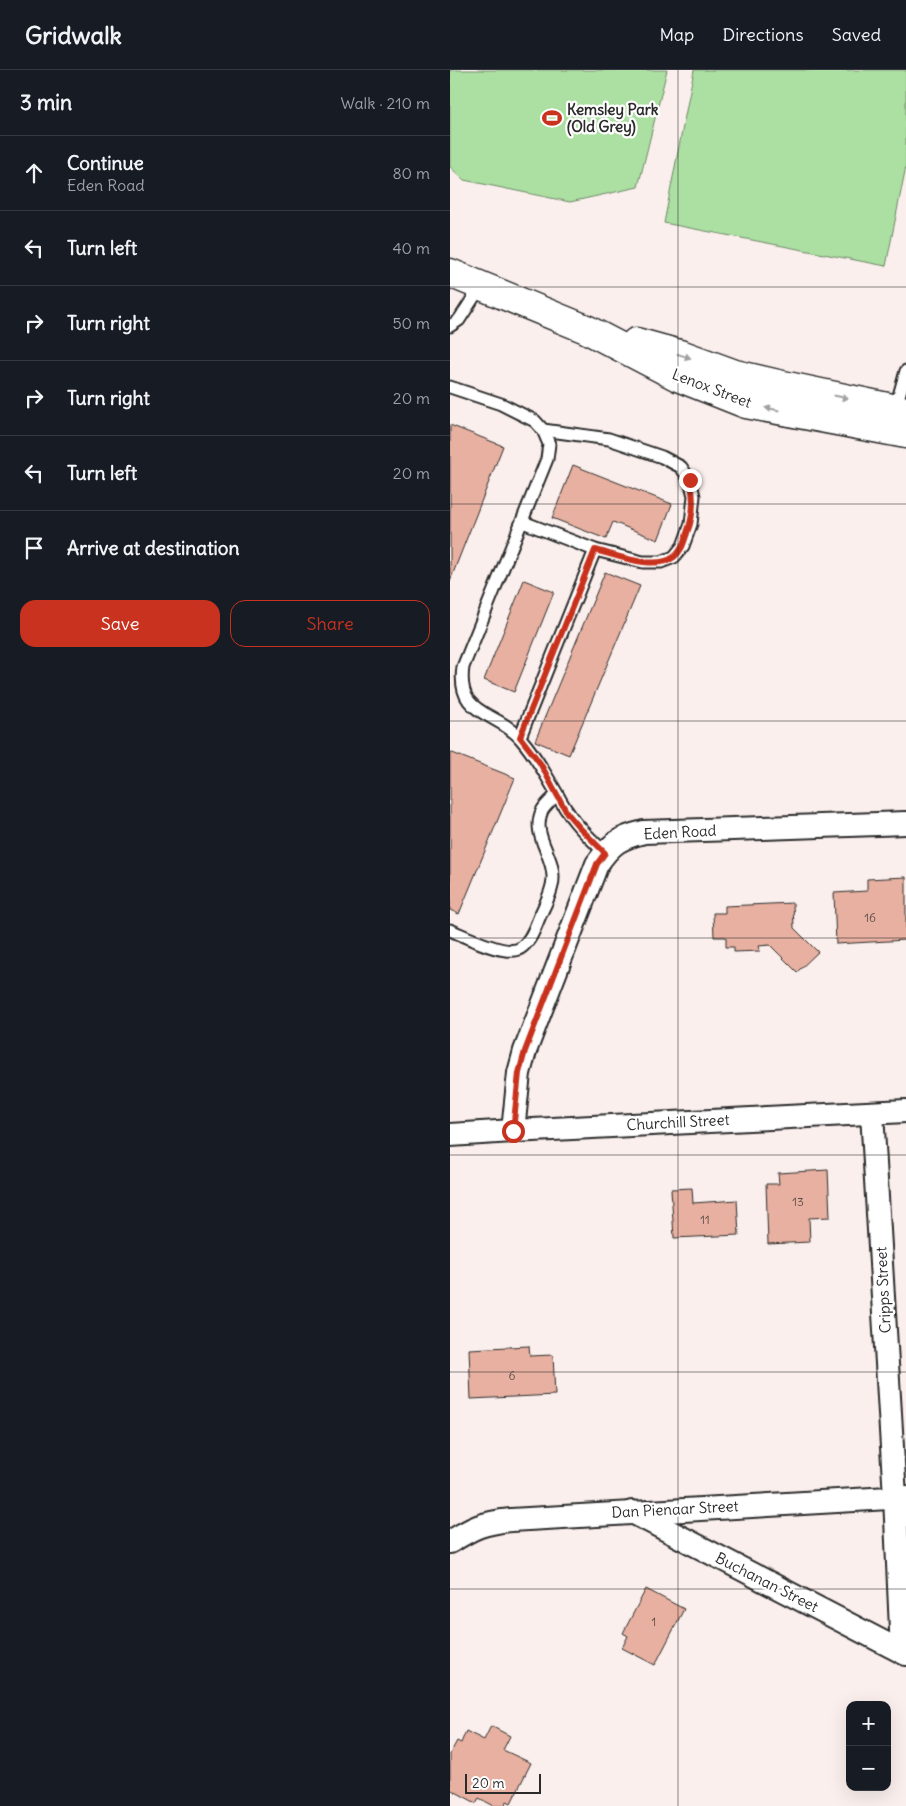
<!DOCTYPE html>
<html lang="en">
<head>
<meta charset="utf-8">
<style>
  body { margin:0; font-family:Delius,sans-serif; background:#20242c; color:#f1f3f6 }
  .controls { position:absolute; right:15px; bottom:15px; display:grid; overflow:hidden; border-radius:10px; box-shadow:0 5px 20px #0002 }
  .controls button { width:45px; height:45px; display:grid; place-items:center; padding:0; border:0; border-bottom:1px solid #363941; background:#171b24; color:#f1f3f6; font:25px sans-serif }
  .scale { position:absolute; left:15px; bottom:12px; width:76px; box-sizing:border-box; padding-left:5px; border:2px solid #2b2b2b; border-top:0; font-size:14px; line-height:18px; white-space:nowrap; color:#2b2b2b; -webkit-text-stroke:4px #fff; paint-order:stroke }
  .stop { position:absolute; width:15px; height:15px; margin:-11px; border:4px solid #c8321e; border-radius:50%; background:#fff }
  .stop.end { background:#c8321e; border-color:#fff; box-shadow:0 1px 5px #0008 }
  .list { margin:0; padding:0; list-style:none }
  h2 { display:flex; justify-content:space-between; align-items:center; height:65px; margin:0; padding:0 20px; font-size:21px }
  h2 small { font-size:16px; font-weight:400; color:#9ea1a6 }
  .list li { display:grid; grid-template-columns:32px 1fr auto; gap:15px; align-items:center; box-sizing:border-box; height:75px; padding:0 20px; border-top:1px solid #363941 }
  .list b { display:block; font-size:19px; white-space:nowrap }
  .list p { margin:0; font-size:16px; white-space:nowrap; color:#9ea1a6 }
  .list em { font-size:16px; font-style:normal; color:#9ea1a6 }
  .actions { display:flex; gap:10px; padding:15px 20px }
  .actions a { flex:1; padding:11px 0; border:1px solid #c8321e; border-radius:15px; text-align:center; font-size:18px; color:#c8321e }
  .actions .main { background:#c8321e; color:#fff }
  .icon { flex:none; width:28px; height:28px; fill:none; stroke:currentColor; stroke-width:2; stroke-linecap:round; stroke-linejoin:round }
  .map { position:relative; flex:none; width:456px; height:1736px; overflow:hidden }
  header { display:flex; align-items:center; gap:30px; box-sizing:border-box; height:70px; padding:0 25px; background:#171b24; border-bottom:1px solid #363941 }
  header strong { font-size:24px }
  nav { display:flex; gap:28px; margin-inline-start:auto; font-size:18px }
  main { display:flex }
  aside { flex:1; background:#171b24 }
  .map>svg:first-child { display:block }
  .green { fill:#ace0a2; stroke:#6c8666 }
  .building { fill:#e8b0a0; stroke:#2b2b2b }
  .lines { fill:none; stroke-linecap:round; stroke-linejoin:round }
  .lane-casing { stroke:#2b2b2b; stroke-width:15 }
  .street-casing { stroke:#2b2b2b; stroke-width:26 }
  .secondary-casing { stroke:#2b2b2b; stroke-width:31 }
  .lane { stroke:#fff; stroke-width:11 }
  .street { stroke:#fff; stroke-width:22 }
  .secondary { stroke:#fff; stroke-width:28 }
  .oneway { fill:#a0a0a0 }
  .route { stroke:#c8321e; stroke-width:6 }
  .grid { fill:none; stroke:#2b2b2b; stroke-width:1; stroke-opacity:0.55 }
  .labels { text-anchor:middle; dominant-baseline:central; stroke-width:4.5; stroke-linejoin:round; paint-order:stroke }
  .number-label { font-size:12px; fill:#5a4c48 }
  .poi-label { font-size:15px; font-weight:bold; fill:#2b2b2b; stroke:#fff; text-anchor:start }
  .street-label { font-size:15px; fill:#2b2b2b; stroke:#fff }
</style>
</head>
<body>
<header>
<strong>Gridwalk</strong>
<nav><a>Map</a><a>Directions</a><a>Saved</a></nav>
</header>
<main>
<aside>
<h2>3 min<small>Walk · 210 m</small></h2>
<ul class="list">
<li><svg class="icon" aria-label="ahead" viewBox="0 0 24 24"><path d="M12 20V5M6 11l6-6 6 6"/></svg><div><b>Continue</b><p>Eden Road</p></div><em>80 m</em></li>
<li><svg class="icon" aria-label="left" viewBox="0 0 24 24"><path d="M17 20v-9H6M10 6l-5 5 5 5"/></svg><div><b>Turn left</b></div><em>40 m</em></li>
<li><svg class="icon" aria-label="right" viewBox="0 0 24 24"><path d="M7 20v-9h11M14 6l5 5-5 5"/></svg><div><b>Turn right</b></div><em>50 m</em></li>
<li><svg class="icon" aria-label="right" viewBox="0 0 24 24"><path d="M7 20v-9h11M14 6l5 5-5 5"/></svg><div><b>Turn right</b></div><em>20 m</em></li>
<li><svg class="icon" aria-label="left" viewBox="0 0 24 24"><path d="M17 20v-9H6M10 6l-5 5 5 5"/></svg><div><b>Turn left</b></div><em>20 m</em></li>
<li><svg class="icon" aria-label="arrive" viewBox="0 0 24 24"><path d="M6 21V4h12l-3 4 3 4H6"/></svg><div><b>Arrive at destination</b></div></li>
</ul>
<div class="actions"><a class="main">Save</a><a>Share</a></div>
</aside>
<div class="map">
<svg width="456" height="1736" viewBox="0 0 456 1736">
  <rect width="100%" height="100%" fill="#faefec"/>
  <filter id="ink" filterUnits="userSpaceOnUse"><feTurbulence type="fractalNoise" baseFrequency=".02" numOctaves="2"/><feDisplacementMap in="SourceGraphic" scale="10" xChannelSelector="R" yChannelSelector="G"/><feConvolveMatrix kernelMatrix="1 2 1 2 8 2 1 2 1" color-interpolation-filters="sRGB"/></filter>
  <g filter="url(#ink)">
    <!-- green -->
    <g class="green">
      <path d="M 0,0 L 217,0 L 188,117 L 120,132 L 14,110 L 0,97 Z"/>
      <path d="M 244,0 L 456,0 L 456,96 L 436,196 L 214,153 Z"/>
    </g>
    <!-- building -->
    <g class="building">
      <path d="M 0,355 L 53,376 L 0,511 Z"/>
      <path d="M 123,395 L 222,434 L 208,470 L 163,452 L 156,469 L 102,448 Z"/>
      <path d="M 155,502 L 190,516 L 119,685 L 85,671 Z"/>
      <path d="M 74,510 L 104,522 L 64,622 L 34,610 Z"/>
      <path d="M 0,682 L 65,708 L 9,844 L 0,840 Z"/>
      <path d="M 456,807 L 456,870 L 386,874 L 384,823 L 417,821 L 417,809 Z"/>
      <path d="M 343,833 L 344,858 L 368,882 L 347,902 L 320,875 L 309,876 L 310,881 L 284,882 L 284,877 L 276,877 L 276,867 L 264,867 L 263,843 L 275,843 L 275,836 Z"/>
      <path d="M 378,1100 L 380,1147 L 359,1148 L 360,1172 L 318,1174 L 316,1114 L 329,1114 L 328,1103 Z"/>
      <path d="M 242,1118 L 243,1133 L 287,1130 L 289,1165 L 224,1168 L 221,1119 Z"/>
      <path d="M 79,1276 L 80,1286 L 103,1285 L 105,1325 L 21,1329 L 19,1279 Z"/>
      <path d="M 196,1519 L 234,1539 L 205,1595 L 172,1578 L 178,1566 L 173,1563 Z"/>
      <path d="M 41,1656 L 60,1666 L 53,1680 L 81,1693 L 61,1733 L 57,1731 L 54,1736 L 44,1736 L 29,1728 L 26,1733 L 0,1719 L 0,1684 L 7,1671 L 11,1673 L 16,1661 L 34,1670 Z"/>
    </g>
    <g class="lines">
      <defs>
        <g id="lane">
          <path d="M 0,256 L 9,250 L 31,216"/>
          <path d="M 0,317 L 51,334 L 85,351 L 93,360 L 99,374 L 97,389 L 13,597 C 6,647 46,640 71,669 C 86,686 96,705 107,724 C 103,729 95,735 92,741 C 81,765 104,785 103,808 C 103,821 94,836 89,848 C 85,858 81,870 72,877 C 59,889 15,866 0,860"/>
          <path d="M 445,340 L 456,301"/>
          <path d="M 73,452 L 145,480 L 193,492 L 211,492 L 224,487 L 233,476 L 241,454 L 244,426 L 240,410 L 231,397 L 212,387 L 159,369 L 93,360"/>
          <path d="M 70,667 L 145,480"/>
          <path d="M 107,724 C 121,751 134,762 155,783"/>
        </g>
        <g id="street">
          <path d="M 422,1043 L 445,1427 L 452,1582"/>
          <path d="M 63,1061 L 69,1003 L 75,981 L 147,794 C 162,773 169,768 194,762 L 456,753"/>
          <path d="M 0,1065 L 63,1061 L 456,1041"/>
          <path d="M 182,1442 L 456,1584"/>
          <path d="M 0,1472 C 24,1457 32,1453 61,1450 L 456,1427"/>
        </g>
        <g id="secondary">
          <path d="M 0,203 L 136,259 L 228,307 L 296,334 L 456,364"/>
          <path d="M 186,272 L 233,285 L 285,304 L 328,314 L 456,341"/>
        </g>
      </defs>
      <!-- lane casing -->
      <use href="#lane" class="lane-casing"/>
      <!-- street casing -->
      <use href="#street" class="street-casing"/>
      <!-- secondary casing -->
      <use href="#secondary" class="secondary-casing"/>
      <!-- lane -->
      <use href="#lane" class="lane"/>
      <!-- street -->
      <use href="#street" class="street"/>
      <!-- secondary -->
      <use href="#secondary" class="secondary"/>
    </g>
    <!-- one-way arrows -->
    <defs><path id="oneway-solid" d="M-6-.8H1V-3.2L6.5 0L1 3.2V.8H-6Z" transform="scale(1.25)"/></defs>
    <g class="oneway">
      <use href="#oneway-solid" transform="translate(234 286) rotate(18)"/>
      <use href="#oneway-solid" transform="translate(391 327) rotate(12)"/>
      <use href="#oneway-solid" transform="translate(322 339) rotate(-169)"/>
    </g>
  </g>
  <g class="lines" filter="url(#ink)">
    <!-- route -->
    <path class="route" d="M 63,1061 L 69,1003 L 75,981 L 147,794 L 155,783 L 129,757 L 117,743 L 90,693 L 70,667 L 145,480 C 166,485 205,501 224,487 C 232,481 234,472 237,463 C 244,445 245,429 240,410"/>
  </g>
  <!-- grid -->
  <path class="grid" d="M 228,0 L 228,1736M 0,217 L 456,217M 0,434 L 456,434M 0,651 L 456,651M 0,868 L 456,868M 0,1085 L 456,1085M 0,1302 L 456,1302M 0,1519 L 456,1519"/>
  <!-- icons -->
  <defs>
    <symbol id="stadium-bare" viewBox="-9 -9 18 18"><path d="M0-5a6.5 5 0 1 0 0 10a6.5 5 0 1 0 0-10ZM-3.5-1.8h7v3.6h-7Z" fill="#c8321e" stroke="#fff" stroke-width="2.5" paint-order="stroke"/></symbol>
  </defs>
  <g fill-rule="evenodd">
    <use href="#stadium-bare" x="88" y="34" width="28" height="28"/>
  </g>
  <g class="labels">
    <!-- number labels -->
    <g class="number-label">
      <text x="420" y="847">16</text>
      <text x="348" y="1131">13</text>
      <text x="255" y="1149">11</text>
      <text x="62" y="1305">6</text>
      <text x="204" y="1551">1</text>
    </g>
    <!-- poi labels -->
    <g class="poi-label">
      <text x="117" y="39">Kemsley Park<tspan x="117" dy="17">(Old Grey)</tspan></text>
    </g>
    <!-- street labels -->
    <g class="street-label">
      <text transform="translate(262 318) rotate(21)">Lenox Street</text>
      <text transform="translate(230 762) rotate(-3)">Eden Road</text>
      <text transform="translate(228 1052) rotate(-3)">Churchill Street</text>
      <text transform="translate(433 1220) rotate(-93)">Cripps Street</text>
      <text transform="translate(225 1439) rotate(-3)">Dan Pienaar Street</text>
      <text transform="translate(317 1512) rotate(27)">Buchanan Street</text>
    </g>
  </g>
</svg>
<div class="controls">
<button>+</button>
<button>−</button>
</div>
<div class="scale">20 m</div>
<div class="stop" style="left:63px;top:1061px"></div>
<div class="stop end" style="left:240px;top:410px"></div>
</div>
</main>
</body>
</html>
